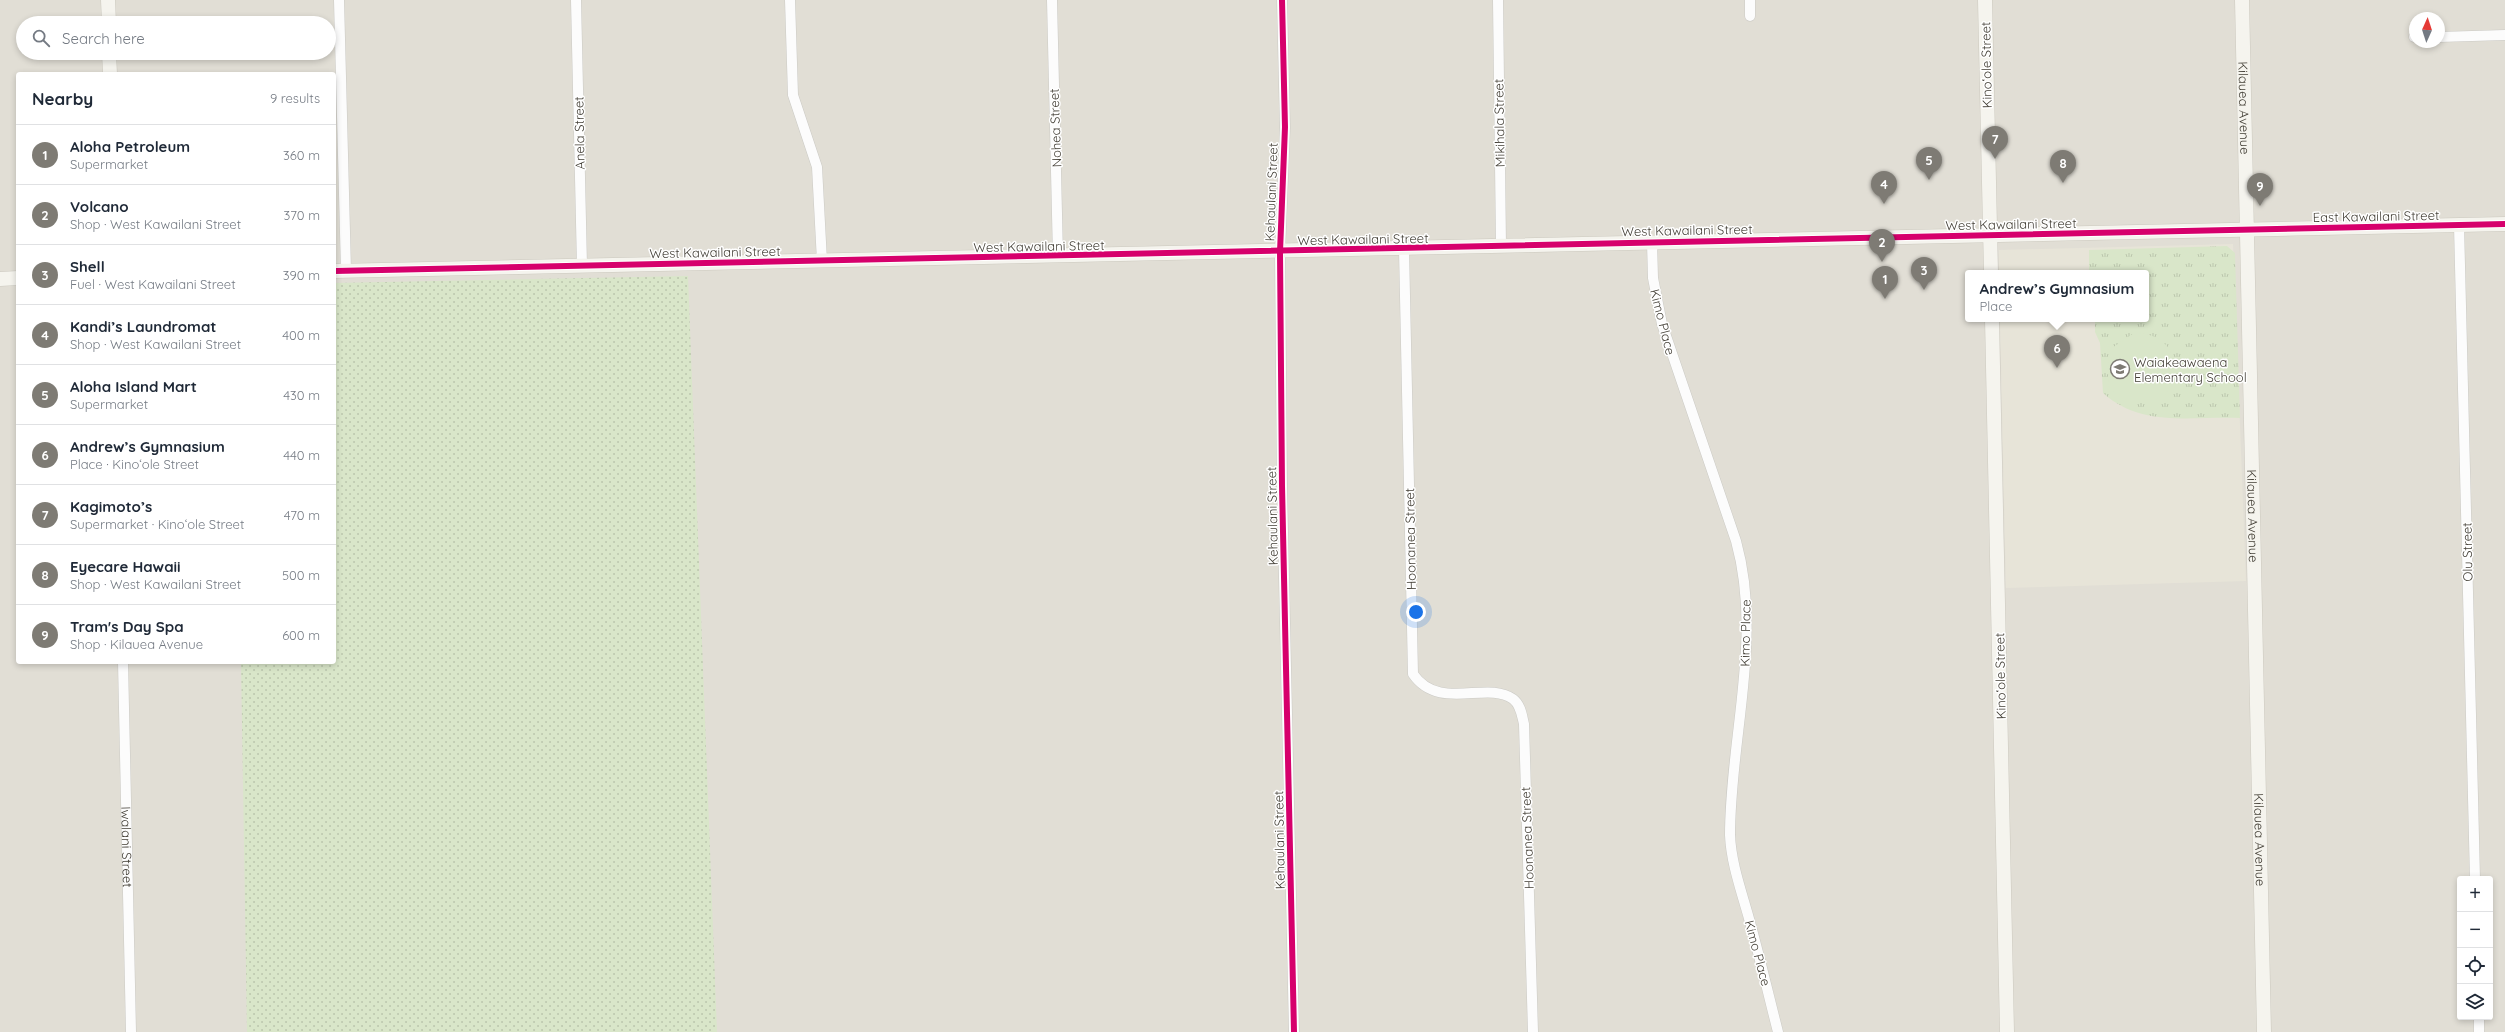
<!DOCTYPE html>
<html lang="en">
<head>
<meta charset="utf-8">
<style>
  body { margin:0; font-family:Quicksand,sans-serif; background:#f6f6f7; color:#1f2937 }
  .controls { position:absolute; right:12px; bottom:12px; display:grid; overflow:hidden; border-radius:4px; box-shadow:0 2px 6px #0003 }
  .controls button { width:36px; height:36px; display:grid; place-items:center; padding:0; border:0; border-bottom:1px solid #e0e1e3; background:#fff; color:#1f2937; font:20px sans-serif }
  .compass { position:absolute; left:2409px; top:12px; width:36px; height:36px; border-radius:50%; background:#fff; box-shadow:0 2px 6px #0003; rotate:3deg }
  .you { position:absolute; left:1416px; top:612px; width:14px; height:14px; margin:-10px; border:3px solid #fff; border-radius:50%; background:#1a73e8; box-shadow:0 0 0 6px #1a73e833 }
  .badge { display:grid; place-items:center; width:26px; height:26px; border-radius:50%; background:#7e7b74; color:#fff; font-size:13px; font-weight:700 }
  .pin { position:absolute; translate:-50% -33px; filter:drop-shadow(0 1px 2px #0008) }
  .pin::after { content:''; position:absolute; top:21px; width:14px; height:12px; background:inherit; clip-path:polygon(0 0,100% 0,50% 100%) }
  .popup { position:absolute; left:1965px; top:270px; width:184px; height:52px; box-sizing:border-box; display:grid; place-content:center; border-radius:4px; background:#fff; filter:drop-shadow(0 1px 3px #0005); font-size:13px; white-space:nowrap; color:#747a83 }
  .popup b { font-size:15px; color:#1f2937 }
  .popup::after { content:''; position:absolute; left:50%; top:100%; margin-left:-8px; border:8px solid transparent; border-top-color:#fff }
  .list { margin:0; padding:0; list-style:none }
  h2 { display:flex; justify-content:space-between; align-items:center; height:52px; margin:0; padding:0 16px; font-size:17px }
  h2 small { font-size:13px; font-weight:400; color:#747a83 }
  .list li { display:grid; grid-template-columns:26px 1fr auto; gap:12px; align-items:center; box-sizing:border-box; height:60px; padding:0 16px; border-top:1px solid #e0e1e3 }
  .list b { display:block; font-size:15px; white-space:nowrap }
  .list p { margin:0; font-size:13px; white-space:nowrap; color:#747a83 }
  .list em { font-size:13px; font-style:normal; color:#747a83 }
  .icon { flex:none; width:22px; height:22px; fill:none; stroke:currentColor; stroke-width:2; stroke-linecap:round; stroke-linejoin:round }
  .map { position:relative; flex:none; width:2505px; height:1032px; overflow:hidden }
  .search { position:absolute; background:#fff; box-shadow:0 2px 6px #0003; left:16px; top:16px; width:320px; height:44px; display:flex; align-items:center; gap:10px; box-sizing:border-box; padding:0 14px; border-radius:22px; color:#747a83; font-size:15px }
  .panel { position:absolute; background:#fff; box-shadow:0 2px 6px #0003; left:16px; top:72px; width:320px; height:592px; border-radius:4px }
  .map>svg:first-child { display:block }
  .residential { fill:#e1ded5; fill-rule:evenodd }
  .education { fill:#e7e4d8 }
  .grass { fill:url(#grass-dots) }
  .park { fill:url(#park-tufts) }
  .pitch { fill:#d9e6c9 }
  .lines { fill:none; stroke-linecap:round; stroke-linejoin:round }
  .street-casing { stroke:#cbcac5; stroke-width:11 }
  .secondary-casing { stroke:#ccc9bf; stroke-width:15 }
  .street { stroke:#fcfcfc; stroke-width:10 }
  .secondary { stroke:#f5f4ee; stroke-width:14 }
  .cycleway-casing { stroke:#fff; stroke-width:8 }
  .cycleway { stroke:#d6006c; stroke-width:6 }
  .labels { text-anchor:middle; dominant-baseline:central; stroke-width:3; stroke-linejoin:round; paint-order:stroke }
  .street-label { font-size:13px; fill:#423e35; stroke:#fff }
  .poi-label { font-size:13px; fill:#423e35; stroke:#fff; text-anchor:start }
</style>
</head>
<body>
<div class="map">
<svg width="2505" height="1032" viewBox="0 0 2505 1032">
  <defs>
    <pattern id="grass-dots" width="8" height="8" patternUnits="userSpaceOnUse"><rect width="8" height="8" fill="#d9e6c9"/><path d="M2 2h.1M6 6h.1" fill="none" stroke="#bbc6ad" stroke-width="1.8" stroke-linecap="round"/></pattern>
    <pattern id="park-tufts" width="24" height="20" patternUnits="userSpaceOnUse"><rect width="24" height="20" fill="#d9e6c9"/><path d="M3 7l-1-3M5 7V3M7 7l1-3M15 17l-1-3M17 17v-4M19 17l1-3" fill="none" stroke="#bbc6ad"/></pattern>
  </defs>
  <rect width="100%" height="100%" fill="#edece8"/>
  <!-- residential -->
  <path class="residential" d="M 0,0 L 2505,0 L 2505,1032 L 0,1032 ZM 2415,18 L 2439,18 L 2439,42 L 2415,42 ZM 23,23 L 329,23 L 329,53 L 23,53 ZM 18,74 L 334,74 L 334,662 L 18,662 ZM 1968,273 L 2146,273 L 2146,319 L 1968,319 ZM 2460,879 L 2490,879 L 2490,1017 L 2460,1017 Z"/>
  <!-- education -->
  <path class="education" d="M 2233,244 L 2246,581 L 2006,588 L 2000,319 L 2146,319 L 2146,273 L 1999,273 L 1999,250 Z"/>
  <!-- grass -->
  <path class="grass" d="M 688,276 L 717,1032 L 247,1032 L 241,662 L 334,662 L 334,283 Z"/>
  <!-- park -->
  <path class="park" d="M 2227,246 L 2235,253 L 2240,418 C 2191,416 2142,428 2103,393 L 2100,343 L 2095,332 L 2095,319 L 2146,319 L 2146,273 L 2089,273 L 2089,250 Z"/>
  <!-- pitch -->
  <path class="pitch" d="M 2134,333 C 2157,332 2177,347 2174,372 C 2173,381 2168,390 2164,398 L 2121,398 L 2108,386 L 2109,350 Z"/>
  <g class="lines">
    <defs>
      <g id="street">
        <path d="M 339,0 L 346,271"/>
        <path d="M 576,0 L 582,266"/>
        <path d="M 790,0 L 793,95 L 817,167 L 822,261"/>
        <path d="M 1052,0 L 1058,256"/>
        <path d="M 1282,0 L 1285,127 L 1280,252 L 1282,486 L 1294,1032"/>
        <path d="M 1498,0 L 1501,245"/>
        <path d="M 1750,16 L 1750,0"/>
        <path d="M 2414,37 L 2415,37"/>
        <path d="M 2439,37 L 2505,35"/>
        <path d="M 2459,225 L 2475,879"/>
        <path d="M 1652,242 L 1653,278 L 1662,324 L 1736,541 C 1763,638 1730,737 1730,835 C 1731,862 1741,890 1748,915 C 1759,954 1768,993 1778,1032"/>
        <path d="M 1404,249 L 1413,674 C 1439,712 1487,680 1513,699 C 1521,705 1522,716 1524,724 L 1533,1032"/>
        <path id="s1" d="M 123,662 L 131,1032"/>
        <path d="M 2479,1017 L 2479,1032"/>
      </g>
      <g id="secondary">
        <path d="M 108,0 L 109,23"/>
        <path d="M 1985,0 L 1991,273"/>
        <path id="s2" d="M 2242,0 L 2264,1032"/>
        <path d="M 109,53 L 110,74"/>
        <path d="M 334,271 L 2505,224"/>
        <path d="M 0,279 L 18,278"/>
        <path d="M 1992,319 L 2007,1032"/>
      </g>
    </defs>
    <!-- street casing -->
    <use href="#street" class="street-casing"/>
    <!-- secondary casing -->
    <use href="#secondary" class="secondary-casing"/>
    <!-- street -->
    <use href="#street" class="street"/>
    <!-- secondary -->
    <use href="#secondary" class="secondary"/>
    <defs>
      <g id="cycleway">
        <path d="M 1282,0 L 1285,127 L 1280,252 L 1282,486 L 1294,1032"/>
        <path d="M 334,271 L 2505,224"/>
      </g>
    </defs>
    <!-- cycleway casing -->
    <use href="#cycleway" class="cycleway-casing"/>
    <!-- cycleway -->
    <use href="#cycleway" class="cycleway"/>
  </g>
  <!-- icons -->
  <defs>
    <symbol id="school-ring" viewBox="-11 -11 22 22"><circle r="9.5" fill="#fff" stroke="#7e7b74" stroke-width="1.5"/><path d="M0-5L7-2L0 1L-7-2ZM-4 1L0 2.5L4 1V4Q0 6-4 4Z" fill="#7e7b74"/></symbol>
  </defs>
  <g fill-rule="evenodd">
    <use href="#school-ring" x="2109" y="358" width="22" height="22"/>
  </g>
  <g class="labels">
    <!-- street labels -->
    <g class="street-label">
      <text transform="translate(1986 65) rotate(-91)">Kinoʻole Street</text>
      <text stroke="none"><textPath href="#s2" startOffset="108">Kilauea Avenue</textPath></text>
      <text transform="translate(1499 123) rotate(-91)">Mikihala Street</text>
      <text transform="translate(1055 128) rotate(-92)">Nohea Street</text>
      <text transform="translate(579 133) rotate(-91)">Anela Street</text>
      <text transform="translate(1271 192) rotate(-88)">Kehaulani Street</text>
      <text transform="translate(2376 216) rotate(-1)">East Kawailani Street</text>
      <text transform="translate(2011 224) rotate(-1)">West Kawailani Street</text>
      <text transform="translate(1687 230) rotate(-1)">West Kawailani Street</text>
      <text transform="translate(1363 239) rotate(-1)">West Kawailani Street</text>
      <text transform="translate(1039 246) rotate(-1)">West Kawailani Street</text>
      <text transform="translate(715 252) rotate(-1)">West Kawailani Street</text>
      <text transform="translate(1663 322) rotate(76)">Kimo Place</text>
      <text transform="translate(1272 516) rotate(-91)">Kehaulani Street</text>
      <text stroke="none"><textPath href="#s2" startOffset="516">Kilauea Avenue</textPath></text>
      <text transform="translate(1410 539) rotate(-91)">Hoonanea Street</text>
      <text transform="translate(2467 552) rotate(-91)">Olu Street</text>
      <text transform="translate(1745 633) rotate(-89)">Kimo Place</text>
      <text transform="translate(2000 676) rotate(-91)">Kinoʻole Street</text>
      <text transform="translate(1527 838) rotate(-92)">Hoonanea Street</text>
      <text transform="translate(1279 840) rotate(-91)">Kehaulani Street</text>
      <text stroke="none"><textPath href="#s2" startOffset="840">Kilauea Avenue</textPath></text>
      <text stroke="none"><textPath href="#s1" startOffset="185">Iwalani Street</textPath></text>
      <text transform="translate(1758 953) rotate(75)">Kimo Place</text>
    </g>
    <!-- poi labels -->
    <g class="poi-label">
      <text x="2134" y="362">Waiakeawaena<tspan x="2134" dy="15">Elementary School</tspan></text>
    </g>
  </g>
</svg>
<div class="controls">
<button>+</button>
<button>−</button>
<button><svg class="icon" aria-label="locate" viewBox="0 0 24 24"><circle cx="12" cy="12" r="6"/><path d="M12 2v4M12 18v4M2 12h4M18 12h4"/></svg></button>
<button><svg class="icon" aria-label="layers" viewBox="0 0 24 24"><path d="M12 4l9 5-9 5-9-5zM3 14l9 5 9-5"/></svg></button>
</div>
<svg class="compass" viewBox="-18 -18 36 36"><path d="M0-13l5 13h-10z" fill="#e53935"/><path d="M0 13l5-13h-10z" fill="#747a83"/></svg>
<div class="you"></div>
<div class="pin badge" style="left:1885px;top:299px">1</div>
<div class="pin badge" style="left:1882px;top:262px">2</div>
<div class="pin badge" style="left:1924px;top:290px">3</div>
<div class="pin badge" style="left:1884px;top:204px">4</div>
<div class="pin badge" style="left:1929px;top:180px">5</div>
<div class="pin badge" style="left:2057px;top:368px">6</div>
<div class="popup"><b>Andrew’s Gymnasium</b>Place</div>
<div class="pin badge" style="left:1995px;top:159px">7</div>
<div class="pin badge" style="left:2063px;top:183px">8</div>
<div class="pin badge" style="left:2260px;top:206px">9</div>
<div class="search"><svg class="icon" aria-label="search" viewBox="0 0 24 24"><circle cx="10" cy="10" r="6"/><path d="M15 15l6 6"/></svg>Search here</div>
<section class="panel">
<h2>Nearby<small>9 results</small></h2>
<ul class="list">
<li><span class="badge">1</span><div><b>Aloha Petroleum</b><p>Supermarket</p></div><em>360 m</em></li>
<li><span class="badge">2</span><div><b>Volcano</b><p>Shop · West Kawailani Street</p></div><em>370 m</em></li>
<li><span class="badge">3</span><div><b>Shell</b><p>Fuel · West Kawailani Street</p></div><em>390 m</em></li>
<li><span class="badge">4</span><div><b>Kandi’s Laundromat</b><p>Shop · West Kawailani Street</p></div><em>400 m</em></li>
<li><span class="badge">5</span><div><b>Aloha Island Mart</b><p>Supermarket</p></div><em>430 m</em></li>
<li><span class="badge">6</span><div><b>Andrew’s Gymnasium</b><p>Place · Kinoʻole Street</p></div><em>440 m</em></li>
<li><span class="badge">7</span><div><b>Kagimoto’s</b><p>Supermarket · Kinoʻole Street</p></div><em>470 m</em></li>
<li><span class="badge">8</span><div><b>Eyecare Hawaii</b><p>Shop · West Kawailani Street</p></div><em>500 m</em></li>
<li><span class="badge">9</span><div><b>Tram's Day Spa</b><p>Shop · Kilauea Avenue</p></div><em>600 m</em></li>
</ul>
</section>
</div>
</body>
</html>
